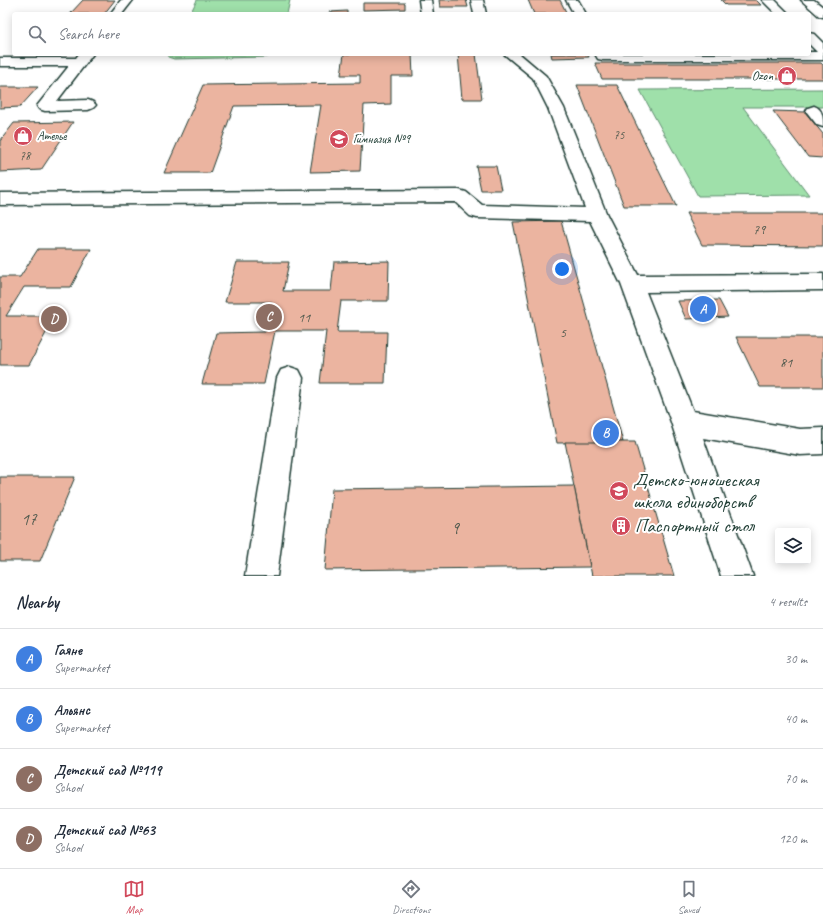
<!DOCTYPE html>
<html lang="en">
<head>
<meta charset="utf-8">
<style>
  body { margin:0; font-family:Caveat,sans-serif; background:#f2f2f3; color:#1f2937 }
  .controls { position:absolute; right:12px; bottom:12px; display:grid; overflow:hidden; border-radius:4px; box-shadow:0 2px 10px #0003 }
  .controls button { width:36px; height:36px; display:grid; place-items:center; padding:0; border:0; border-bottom:1px solid #e0e1e3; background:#fff; color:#1f2937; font:20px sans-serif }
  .you { position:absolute; left:562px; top:269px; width:14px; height:14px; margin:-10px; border:3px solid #fff; border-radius:50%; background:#1a73e8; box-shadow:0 0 0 6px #1a73e833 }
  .badge { display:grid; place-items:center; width:26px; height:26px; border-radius:50%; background:#d1495b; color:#fff; font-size:13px; font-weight:700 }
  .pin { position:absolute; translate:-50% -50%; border:2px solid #fff; box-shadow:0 1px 4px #0006 }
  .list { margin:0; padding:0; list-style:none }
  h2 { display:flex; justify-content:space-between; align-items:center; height:52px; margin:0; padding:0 16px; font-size:17px }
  h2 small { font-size:13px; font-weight:400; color:#747a83 }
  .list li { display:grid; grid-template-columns:26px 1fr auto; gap:12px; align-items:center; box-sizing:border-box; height:60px; padding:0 16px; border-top:1px solid #e0e1e3 }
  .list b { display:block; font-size:15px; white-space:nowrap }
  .list p { margin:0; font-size:13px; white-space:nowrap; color:#747a83 }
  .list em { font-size:13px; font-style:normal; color:#747a83 }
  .icon { flex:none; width:22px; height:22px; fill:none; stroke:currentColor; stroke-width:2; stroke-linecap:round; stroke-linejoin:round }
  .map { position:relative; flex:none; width:823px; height:576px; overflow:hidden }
  .search { position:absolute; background:#fff; box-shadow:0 2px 10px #0003; left:12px; right:12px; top:12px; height:44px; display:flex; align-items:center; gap:10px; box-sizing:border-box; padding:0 14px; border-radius:4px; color:#747a83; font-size:15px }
  .sheet { height:292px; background:#fff }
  nav { display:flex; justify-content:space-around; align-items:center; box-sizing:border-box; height:56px; border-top:1px solid #e0e1e3; background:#fff; font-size:11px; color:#747a83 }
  nav a { display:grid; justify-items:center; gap:2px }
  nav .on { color:#d1495b }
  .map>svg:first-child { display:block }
  .green { fill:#9fe0aa; stroke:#5f8e6f }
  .building { fill:#ebb4a0; stroke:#1f3d34 }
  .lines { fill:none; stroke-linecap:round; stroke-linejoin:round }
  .minor-casing { stroke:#1f3d34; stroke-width:3 }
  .minor { fill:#fff; fill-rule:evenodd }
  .labels { text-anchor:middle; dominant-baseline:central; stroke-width:4; stroke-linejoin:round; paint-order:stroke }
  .far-number-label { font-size:12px; fill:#525b4f }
  .far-poi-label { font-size:13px; fill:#1f3d34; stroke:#fff; text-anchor:start }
  .number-label { font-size:14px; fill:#525b4f }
  .near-number-label { font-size:17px; fill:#525b4f }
  .near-poi-label { font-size:19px; fill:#1f3d34; stroke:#fff; text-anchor:start }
</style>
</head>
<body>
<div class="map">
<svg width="823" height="576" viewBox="0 0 823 576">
  <rect width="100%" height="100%" fill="#fff"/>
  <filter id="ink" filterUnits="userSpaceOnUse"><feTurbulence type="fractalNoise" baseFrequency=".025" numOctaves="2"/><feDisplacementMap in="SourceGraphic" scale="8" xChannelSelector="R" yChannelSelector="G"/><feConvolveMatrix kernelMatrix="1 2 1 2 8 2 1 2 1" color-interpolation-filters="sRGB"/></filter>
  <g filter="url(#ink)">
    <!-- green -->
    <g class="green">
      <path d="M 197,0 L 290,0 L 287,14 L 190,14 Z"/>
      <path d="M 168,54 L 275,54 L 267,57 L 174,59 L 168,57 Z"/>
      <path d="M 823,89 L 823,107 L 743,107 L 809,195 L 698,196 L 640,90 Z"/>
    </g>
    <!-- building -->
    <g class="building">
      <path d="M 83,0 L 115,0 L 104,14 L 70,14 Z"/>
      <path d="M 439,0 L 466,0 L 468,7 L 440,7 Z"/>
      <path d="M 528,0 L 560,0 L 567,14 L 534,14 Z"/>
      <path d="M 721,0 L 756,0 L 761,5 L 726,5 Z"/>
      <path d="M 363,3 L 405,3 L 405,9 L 363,10 Z"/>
      <path d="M 347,11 L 347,14 L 329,14 L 329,12 Z"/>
      <path d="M 344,54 L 412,54 L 413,76 L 391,76 L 391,104 L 364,105 L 360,171 L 310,172 L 321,105 L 234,106 L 210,173 L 164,173 L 203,85 L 360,83 L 360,75 L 341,75 Z"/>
      <path d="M 458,54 L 476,54 L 482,99 L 462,99 Z"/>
      <path d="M 551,54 L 588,54 L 589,57 L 552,58 Z"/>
      <path d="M 595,63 L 821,63 L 823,65 L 823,79 L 602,79 Z"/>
      <path d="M 577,85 L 617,85 L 676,206 L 624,206 Z"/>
      <path d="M 0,87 L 38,87 L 20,107 L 0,108 Z"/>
      <path d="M 773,111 L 805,112 L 823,134 L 823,158 L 808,157 Z"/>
      <path d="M 73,122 L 41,170 L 0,172 L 0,141 L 14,123 Z"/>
      <path d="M 476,166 L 496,166 L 501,190 L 481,190 Z"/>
      <path d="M 686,213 L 823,213 L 823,246 L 702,245 Z"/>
      <path d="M 561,221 L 623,442 L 557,443 L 513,222 Z"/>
      <path d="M 38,249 L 91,249 L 71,287 L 24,287 L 6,316 L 55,316 L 29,365 L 0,365 L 0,277 L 20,277 Z"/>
      <path d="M 389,261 L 388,301 L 341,301 L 337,332 L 387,332 L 385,383 L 320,383 L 326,331 L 275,331 L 264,384 L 202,384 L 216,333 L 265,332 L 272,302 L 225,302 L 237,262 L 289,262 L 283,291 L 331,291 L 334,262 Z"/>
      <path d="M 719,300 L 728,317 L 686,319 L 678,301 Z"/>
      <path d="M 736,337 L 823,337 L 823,387 L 760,387 Z"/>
      <path d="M 565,442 L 635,442 L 674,576 L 592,576 Z"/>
      <path d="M 0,477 L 75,477 L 40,561 L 0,561 Z"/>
      <path d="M 574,486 L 590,567 L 325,570 L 332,489 Z"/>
    </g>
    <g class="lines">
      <defs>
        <g id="minor">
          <path d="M 121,0 L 133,0 L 122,14 L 110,14 Z"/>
          <path d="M 419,0 L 431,0 L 433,14 L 421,14 Z"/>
          <path d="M 471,0 L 483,0 L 486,14 L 474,14 Z"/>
          <path d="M 566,0 L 578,0 L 586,14 L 574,14 Z"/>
          <path d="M 762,0 L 775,0 L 789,14 L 776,14 Z"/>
          <path d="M 801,0 L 814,0 L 823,7 L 823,17 L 819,16 Z"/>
          <path d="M 809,33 L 814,34 L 823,43 L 823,60 L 603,60 L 598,59 L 595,54 L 809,54 L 809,52 L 817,52 L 809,44 Z"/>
          <path d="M 79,54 L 93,54 L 57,101 L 88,100 L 93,102 L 96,105 L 93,108 L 88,110 L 45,111 L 39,109 L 37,106 L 69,66 L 0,66 L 0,58 L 76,58 Z"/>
          <path d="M 504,54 L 520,54 L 546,76 L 564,108 L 607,215 L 638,275 L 823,274 L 823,290 L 646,292 L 693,411 L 800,429 L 823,428 L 823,454 L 800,455 L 703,438 L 753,576 L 721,576 L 671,422 L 621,284 L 590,221 L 477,218 L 470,216 L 455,202 L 0,205 L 0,193 L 459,190 L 466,192 L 482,205 L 585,208 L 548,108 L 533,78 Z"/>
          <path d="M 814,106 C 823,109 823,117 823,127 L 817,125 L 806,111 L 808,108 Z"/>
          <path d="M 290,367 L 299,370 L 303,378 L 277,576 L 245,576 L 277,378 L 281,370 Z"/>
        </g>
      </defs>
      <!-- minor casing -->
      <use href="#minor" class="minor-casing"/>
      <!-- minor -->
      <use href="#minor" class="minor"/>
    </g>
  </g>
  <!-- icons -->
  <defs>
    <symbol id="shop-disc" viewBox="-11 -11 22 22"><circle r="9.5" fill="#d1495b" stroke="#fff"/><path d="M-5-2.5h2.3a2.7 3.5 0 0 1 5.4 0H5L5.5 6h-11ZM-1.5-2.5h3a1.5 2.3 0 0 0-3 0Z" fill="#fff"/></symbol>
    <symbol id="school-disc" viewBox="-11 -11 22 22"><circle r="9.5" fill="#d1495b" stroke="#fff"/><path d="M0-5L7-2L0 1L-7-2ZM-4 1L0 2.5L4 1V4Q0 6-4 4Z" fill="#fff"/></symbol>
    <symbol id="building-disc" viewBox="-11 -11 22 22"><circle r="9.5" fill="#d1495b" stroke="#fff"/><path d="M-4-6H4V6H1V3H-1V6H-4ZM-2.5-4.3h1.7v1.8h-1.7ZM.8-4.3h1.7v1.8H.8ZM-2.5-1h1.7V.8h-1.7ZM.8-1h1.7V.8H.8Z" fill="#fff"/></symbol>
  </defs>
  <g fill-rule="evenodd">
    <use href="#shop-disc" x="776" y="65" width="22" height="22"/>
    <use href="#shop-disc" x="12" y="125" width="22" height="22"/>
    <use href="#school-disc" x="328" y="128" width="22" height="22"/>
    <use href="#school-disc" x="608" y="480" width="22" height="22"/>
    <use href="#building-disc" x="610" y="515" width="22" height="22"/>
  </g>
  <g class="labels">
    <!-- far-number labels -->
    <g class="far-number-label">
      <text x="619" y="135">75</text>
      <text x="25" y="156">78</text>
    </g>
    <!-- far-poi labels -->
    <g class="far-poi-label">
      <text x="773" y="76" text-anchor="end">Ozon</text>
      <text x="37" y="136">Ателье</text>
      <text x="353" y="139">Гимназия №9</text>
    </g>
    <!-- number labels -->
    <g class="number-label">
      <text x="759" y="229">79</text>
      <text x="304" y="317">11</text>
      <text x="563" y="332">5</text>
      <text x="786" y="362">81</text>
    </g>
    <!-- near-number labels -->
    <g class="near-number-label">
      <text x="29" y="519">17</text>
      <text x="455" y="528">9</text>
    </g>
    <!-- near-poi labels -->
    <g class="near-poi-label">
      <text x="633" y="480">Детско-юношеская<tspan x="633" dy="22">школа единоборств</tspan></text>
      <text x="635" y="526">Паспортный стол</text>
    </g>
  </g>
</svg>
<div class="controls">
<button><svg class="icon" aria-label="layers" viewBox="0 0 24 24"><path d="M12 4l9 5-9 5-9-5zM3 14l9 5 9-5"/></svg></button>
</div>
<div class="you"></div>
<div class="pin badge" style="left:703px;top:309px;background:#3f7fe0">A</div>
<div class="pin badge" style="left:606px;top:433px;background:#3f7fe0">B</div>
<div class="pin badge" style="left:269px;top:317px;background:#8d6e63">C</div>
<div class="pin badge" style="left:54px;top:319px;background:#8d6e63">D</div>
<div class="search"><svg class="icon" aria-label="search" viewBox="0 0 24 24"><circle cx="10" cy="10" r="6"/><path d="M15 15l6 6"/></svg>Search here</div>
</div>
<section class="sheet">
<h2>Nearby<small>4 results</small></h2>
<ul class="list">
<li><span class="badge" style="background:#3f7fe0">A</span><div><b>Гаяне</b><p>Supermarket</p></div><em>30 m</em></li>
<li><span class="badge" style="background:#3f7fe0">B</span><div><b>Альянс</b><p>Supermarket</p></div><em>40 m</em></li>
<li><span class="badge" style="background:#8d6e63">C</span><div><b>Детский сад №119</b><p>School</p></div><em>70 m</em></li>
<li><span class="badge" style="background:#8d6e63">D</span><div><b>Детский сад №63</b><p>School</p></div><em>120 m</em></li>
</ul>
</section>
<nav>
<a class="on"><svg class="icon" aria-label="map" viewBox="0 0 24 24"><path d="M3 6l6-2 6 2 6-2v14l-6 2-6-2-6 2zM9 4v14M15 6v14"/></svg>Map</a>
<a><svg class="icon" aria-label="directions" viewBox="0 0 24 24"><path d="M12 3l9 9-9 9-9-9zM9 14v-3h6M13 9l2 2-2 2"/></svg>Directions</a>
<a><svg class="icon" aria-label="saved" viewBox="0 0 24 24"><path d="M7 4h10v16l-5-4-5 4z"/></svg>Saved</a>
</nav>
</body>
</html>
